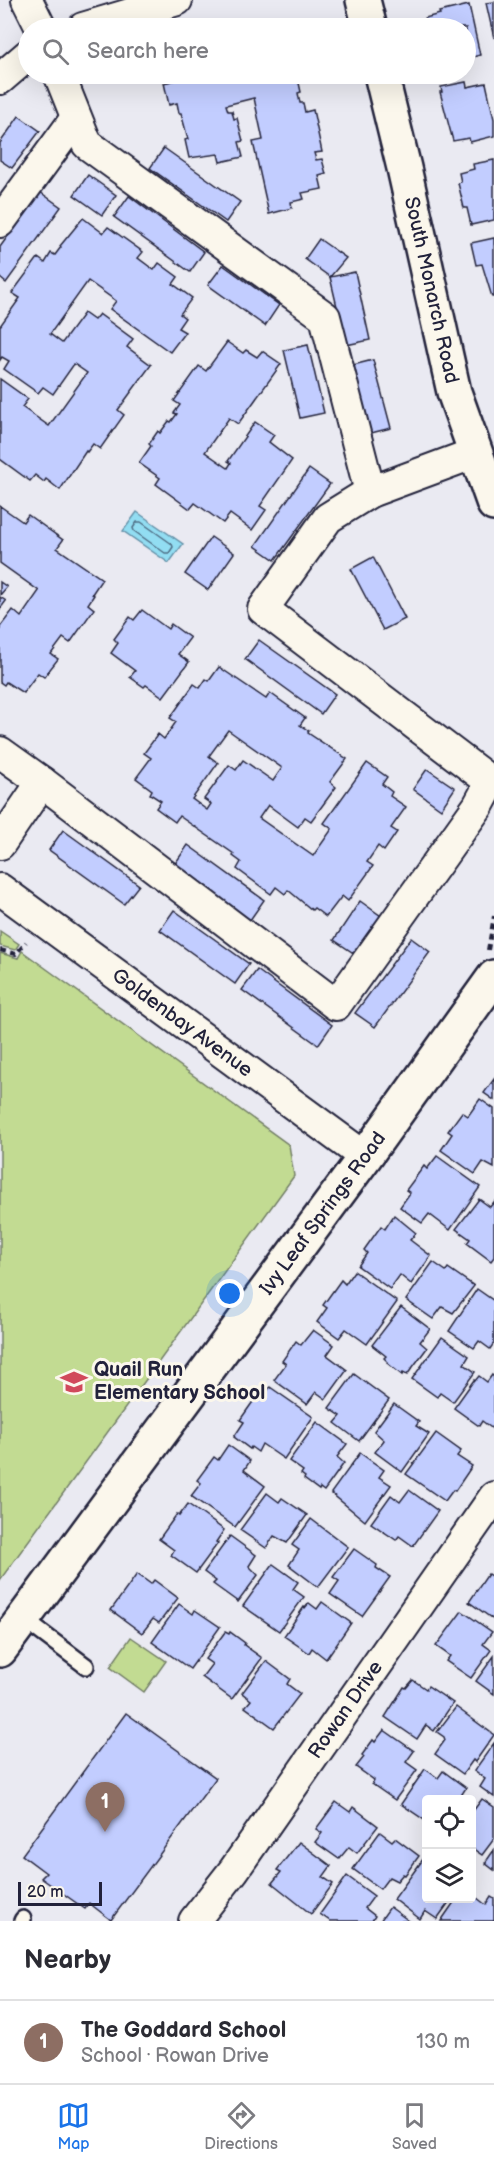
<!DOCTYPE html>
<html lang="en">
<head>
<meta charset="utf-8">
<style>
  body { margin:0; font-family:"Balsamiq Sans",sans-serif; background:#f7f7f7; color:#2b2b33 }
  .controls { position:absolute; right:18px; bottom:18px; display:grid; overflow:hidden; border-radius:6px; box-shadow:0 6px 24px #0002 }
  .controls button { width:54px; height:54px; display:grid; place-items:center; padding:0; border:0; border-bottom:2px solid #e1e1e2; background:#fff; color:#2b2b33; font:30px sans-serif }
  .scale { position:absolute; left:18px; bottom:15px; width:84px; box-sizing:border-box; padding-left:6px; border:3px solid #22223b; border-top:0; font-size:16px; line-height:21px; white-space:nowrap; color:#22223b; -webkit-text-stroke:4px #fbf7ec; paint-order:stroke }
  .you { position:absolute; left:230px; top:1294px; width:21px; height:21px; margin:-15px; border:4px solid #fff; border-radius:50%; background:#1a73e8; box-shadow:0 0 0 9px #1a73e833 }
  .badge { display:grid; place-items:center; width:39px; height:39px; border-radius:50%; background:#1a73e8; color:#fff; font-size:20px; font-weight:700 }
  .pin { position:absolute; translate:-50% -50px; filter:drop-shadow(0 2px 3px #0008) }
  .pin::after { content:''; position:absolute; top:32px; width:21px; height:18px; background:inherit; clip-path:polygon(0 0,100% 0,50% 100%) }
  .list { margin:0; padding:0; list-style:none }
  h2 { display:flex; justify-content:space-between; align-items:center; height:78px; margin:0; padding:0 24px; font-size:26px }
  h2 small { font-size:20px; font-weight:400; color:#7c7c81 }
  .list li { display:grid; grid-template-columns:39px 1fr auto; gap:18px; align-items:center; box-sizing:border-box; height:84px; padding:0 24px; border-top:2px solid #e1e1e2 }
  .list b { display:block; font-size:22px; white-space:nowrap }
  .list p { margin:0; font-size:20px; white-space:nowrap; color:#7c7c81 }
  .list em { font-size:20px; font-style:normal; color:#7c7c81 }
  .icon { flex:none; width:33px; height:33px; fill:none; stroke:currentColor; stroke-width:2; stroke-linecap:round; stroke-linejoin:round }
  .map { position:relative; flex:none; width:494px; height:1921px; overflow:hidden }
  .search { position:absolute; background:#fff; box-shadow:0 6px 24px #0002; left:18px; right:18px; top:18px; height:66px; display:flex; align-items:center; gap:15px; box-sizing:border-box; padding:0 21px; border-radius:33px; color:#7c7c81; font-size:22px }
  .sheet { height:162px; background:#fff }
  nav { display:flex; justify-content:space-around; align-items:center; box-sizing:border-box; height:84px; border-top:2px solid #e1e1e2; background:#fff; font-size:16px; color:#7c7c81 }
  nav a { display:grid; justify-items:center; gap:3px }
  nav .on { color:#1a73e8 }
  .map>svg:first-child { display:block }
  .green { fill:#c2db92; stroke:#727e66; stroke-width:1.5 }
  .water { fill:#92ddf2; stroke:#6592a9; stroke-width:1.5 }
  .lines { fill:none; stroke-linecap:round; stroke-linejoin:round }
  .shore { stroke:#4f6d84; stroke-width:1.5 }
  .building { fill:#c2cdff; stroke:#22223b; stroke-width:1.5; fill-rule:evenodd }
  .lane-casing { stroke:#22223b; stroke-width:20 }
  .street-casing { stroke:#22223b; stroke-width:34 }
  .secondary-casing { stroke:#22223b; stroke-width:38 }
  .path { stroke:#22223b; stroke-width:4; stroke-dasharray:6 4.5; stroke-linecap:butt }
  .lane { stroke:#fbf7ec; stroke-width:15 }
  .street { stroke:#fbf7ec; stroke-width:30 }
  .secondary { stroke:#fbf7ec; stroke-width:33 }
  .labels { text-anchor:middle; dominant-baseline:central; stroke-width:6; stroke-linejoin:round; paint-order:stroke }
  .street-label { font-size:20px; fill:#22223b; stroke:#fbf7ec }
  .poi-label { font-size:20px; font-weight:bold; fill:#22223b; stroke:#fbf7ec; text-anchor:start }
</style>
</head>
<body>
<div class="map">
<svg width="494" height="1921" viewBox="0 0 494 1921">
  <rect width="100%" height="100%" fill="#eaeaf2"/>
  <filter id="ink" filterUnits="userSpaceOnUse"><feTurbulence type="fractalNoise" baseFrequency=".0167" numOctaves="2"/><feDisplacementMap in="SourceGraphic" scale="12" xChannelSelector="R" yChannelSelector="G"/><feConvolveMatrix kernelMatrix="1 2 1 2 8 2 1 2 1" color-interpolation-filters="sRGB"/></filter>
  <g filter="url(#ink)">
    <!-- green -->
    <g class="green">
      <path d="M 0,931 L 19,944 L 15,950 L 0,946 Z"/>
      <path d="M 22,951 L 289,1145 L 294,1176 L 0,1580 L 0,953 L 18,958 Z"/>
      <path d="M 131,1637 L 166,1661 L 144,1692 L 110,1667 Z"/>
    </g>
    <!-- water -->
    <path class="water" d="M 137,512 L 183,544 L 169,563 L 123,531 Z"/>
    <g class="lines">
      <!-- shore -->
      <path class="shore" d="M 137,522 L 141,522 L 172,544 L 173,547 L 169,553 L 165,553 L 134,531 L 133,528 Z"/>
    </g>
    <!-- building -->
    <g class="building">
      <path d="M 494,2 L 494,38 L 486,3 Z"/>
      <path d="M 469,5 L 480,55 L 466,59 L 466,28 L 427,28 L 425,18 L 440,14 L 439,12 Z"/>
      <path d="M 190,74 L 297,74 L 301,92 L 298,93 L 300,103 L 303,103 L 305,112 L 313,110 L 322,152 L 314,153 L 316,160 L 322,159 L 326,174 L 319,176 L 322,189 L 302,193 L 304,199 L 291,202 L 292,208 L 269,214 L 253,142 L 263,140 L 254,98 L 226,105 L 228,111 L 232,111 L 234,119 L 237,118 L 243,141 L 239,142 L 243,157 L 220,162 L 218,154 L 189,158 L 185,140 L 188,139 L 181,113 L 179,113 L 177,103 L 169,105 L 164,83 L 190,76 Z"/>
      <path d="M 466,82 L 467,87 L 486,83 L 494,119 L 494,136 L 470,142 L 469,138 L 453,141 L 440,92 L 442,92 L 441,87 Z"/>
      <path d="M 19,116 L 40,131 L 12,168 L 0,160 L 0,143 Z"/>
      <path d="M 164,148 L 240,202 L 226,222 L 150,168 Z"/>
      <path d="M 494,160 L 494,220 L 471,225 L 467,208 L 464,208 L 458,183 L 461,182 L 459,173 L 474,169 L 473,164 Z"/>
      <path d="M 88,175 L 116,195 L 102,215 L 74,195 Z"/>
      <path d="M 40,192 L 61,207 L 6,283 L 0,278 L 0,247 Z"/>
      <path d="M 129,196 L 204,252 L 190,272 L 114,217 Z"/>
      <path d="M 83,218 L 103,233 L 108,227 L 143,252 L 138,258 L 154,270 L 159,263 L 178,277 L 173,284 L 192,298 L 180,314 L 185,318 L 178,328 L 185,332 L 170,352 L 110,309 L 116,301 L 88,281 L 50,334 L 62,343 L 84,313 L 94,320 L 99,314 L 133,339 L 127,347 L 151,365 L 118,410 L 124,415 L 100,449 L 93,444 L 87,452 L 86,451 L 60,490 L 46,479 L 44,482 L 35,475 L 30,481 L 0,459 L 0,379 L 28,399 L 22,407 L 49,426 L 87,373 L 74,364 L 53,394 L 43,387 L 38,393 L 4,369 L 9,361 L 2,357 L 0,360 L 0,326 L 20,298 L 12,293 L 38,258 L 45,263 L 51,253 L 55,255 L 61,247 L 60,246 Z"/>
      <path d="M 494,238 L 494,297 L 492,297 L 482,264 L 476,265 L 471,243 Z"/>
      <path d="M 319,239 L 346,258 L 330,277 L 305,259 Z"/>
      <path d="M 223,265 L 279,305 L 265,326 L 208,285 Z"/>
      <path d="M 355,272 L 370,340 L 346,345 L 330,277 Z"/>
      <path d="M 227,342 L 243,353 L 246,350 L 257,357 L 262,351 L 281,364 L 238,424 L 229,418 L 205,452 L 228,468 L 231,463 L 228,461 L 255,422 L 274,435 L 269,442 L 292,460 L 260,506 L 266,510 L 252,530 L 230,514 L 223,523 L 195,503 L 190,509 L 156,484 L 160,478 L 139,463 L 151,446 L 149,444 L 158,431 L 160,433 L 169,421 L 171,422 L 177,414 L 174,413 L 180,405 L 174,401 L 199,366 L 206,371 Z"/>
      <path d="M 308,345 L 324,413 L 300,418 L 284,350 Z"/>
      <path d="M 373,360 L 391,428 L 367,434 L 349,366 Z"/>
      <path d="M 309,469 L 330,484 L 275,560 L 255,546 Z"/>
      <path d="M 0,506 L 23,522 L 28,515 L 63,540 L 57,548 L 102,579 L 92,594 L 94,595 L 88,604 L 94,609 L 70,643 L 63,638 L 51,654 L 58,659 L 44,677 L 38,673 L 23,693 L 6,682 L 4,685 L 0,682 L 0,627 L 13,610 L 21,617 L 39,591 L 0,563 Z"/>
      <path d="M 211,537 L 234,553 L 208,590 L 185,574 Z"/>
      <path d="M 373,557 L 405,619 L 383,630 L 351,569 Z"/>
      <path d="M 0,582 L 7,587 L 0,595 Z"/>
      <path d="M 0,597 L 6,601 L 0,609 Z"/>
      <path d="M 142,610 L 168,629 L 171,624 L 190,638 L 178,654 L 189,662 L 163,697 L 146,685 L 144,687 L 130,677 L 135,671 L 111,653 L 118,643 L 114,639 L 130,617 L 134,620 Z"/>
      <path d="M 259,640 L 335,694 L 321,714 L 245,659 Z"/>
      <path d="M 219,667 L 266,699 L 270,693 L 305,718 L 300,725 L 309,731 L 308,733 L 347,759 L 330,782 L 336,787 L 311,821 L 305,817 L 298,827 L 268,805 L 259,818 L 313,856 L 332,829 L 324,823 L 367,763 L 387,777 L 382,784 L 392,792 L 390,796 L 406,807 L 391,828 L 397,832 L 384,851 L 378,846 L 367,862 L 373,866 L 348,901 L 342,896 L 326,917 L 314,908 L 312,910 L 288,890 L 285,894 L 276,887 L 271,894 L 237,869 L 241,862 L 233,856 L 234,854 L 179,816 L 175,822 L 156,808 L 161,801 L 150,794 L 152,790 L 136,778 L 151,758 L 144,753 L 158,734 L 164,739 L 176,722 L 170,718 L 194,684 L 200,688 L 206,679 L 209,681 ZM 228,730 L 282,768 L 273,781 L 243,760 L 236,770 L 229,765 L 204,799 L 211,804 L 207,810 L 192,799 L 218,763 L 209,756 Z"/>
      <path d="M 427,769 L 455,788 L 441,809 L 413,789 Z"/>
      <path d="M 63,830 L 139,885 L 124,904 L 49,850 Z"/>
      <path d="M 188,845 L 264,900 L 250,920 L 174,865 Z"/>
      <path d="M 360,901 L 381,916 L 355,954 L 334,940 Z"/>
      <path d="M 174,910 L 249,964 L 235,984 L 160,930 Z"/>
      <path d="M 411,938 L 430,952 L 375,1027 L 355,1013 Z"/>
      <path d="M 257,970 L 332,1025 L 318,1045 L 242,990 Z"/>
      <path d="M 494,1079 L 494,1100 L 484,1093 Z"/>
      <path d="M 480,1099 L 494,1109 L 494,1168 L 483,1162 L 475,1174 L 441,1150 L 452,1134 L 448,1131 L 462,1112 L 468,1116 Z"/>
      <path d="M 437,1156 L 480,1187 L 450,1230 L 429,1214 L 422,1223 L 400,1207 L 410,1193 L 406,1190 L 424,1166 L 427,1169 Z"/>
      <path d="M 479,1199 L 490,1207 L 494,1202 L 494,1257 L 491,1261 L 467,1243 L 470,1239 L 456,1229 Z"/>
      <path d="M 394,1215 L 416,1233 L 410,1240 L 431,1256 L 411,1284 L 400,1275 L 390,1289 L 358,1266 L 367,1253 L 364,1250 L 381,1226 L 385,1229 Z"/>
      <path d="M 433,1262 L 446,1271 L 448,1268 L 474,1286 L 453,1313 L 442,1307 L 433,1319 L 406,1300 Z"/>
      <path d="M 354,1271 L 397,1302 L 367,1344 L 346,1329 L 339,1338 L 317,1322 L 327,1308 L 323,1305 L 341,1280 L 345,1284 Z"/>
      <path d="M 477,1289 L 494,1301 L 494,1343 L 490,1349 L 479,1341 L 474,1348 L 449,1331 Z"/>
      <path d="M 401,1307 L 430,1329 L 420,1342 L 427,1348 L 407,1375 L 403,1373 L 402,1375 L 387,1363 L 388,1362 L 384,1358 L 386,1356 L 372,1345 Z"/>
      <path d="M 313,1330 L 334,1345 L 327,1355 L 347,1370 L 326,1399 L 316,1392 L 307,1404 L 274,1380 L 286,1364 L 282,1361 L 296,1341 L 301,1345 Z"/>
      <path d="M 442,1337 L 469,1356 L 464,1364 L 475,1372 L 453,1402 L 440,1393 L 437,1397 L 412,1379 Z"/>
      <path d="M 354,1374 L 389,1400 L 359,1441 L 335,1423 L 341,1416 L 329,1408 Z"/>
      <path d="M 492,1375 L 494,1377 L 494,1430 L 482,1421 L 479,1426 L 454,1408 L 474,1380 L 475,1381 L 479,1376 L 487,1382 Z"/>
      <path d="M 270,1387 L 313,1417 L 284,1459 L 262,1444 L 258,1452 L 251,1447 L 250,1449 L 234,1437 L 244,1422 L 240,1420 L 257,1396 L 261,1400 Z"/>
      <path d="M 394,1404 L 419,1422 L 416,1426 L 429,1434 L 402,1472 L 375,1452 L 384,1440 L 374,1431 Z"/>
      <path d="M 317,1422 L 347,1444 L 337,1457 L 344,1463 L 324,1491 L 320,1488 L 319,1490 L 304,1479 L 305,1477 L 301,1474 L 303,1471 L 289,1461 Z"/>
      <path d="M 436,1433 L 461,1451 L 457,1456 L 472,1466 L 455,1491 L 453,1490 L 445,1501 L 406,1474 Z"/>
      <path d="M 228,1445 L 250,1461 L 244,1470 L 265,1486 L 235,1527 L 191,1496 L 201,1483 L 197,1480 L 214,1457 L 218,1460 Z"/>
      <path d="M 360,1453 L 384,1470 L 379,1477 L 391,1485 L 365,1521 L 331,1493 Z"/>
      <path d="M 409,1490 L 438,1511 L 413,1546 L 399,1536 L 396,1540 L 371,1523 L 391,1495 L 400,1502 Z"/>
      <path d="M 267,1493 L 279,1502 L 282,1498 L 307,1515 L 287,1543 L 274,1536 L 266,1548 L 240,1530 Z"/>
      <path d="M 188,1504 L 224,1530 L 216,1542 L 218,1543 L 196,1573 L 171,1555 L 174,1550 L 159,1539 L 177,1514 L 179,1516 Z"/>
      <path d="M 311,1519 L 348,1547 L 318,1587 L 289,1565 L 299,1550 L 292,1545 Z"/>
      <path d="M 230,1536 L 256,1555 L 249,1566 L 258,1575 L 238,1602 L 213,1584 L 216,1581 L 204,1572 Z"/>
      <path d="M 354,1549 L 377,1565 L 376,1568 L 390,1577 L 362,1616 L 330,1594 L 339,1581 L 333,1577 Z"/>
      <path d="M 273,1564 L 298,1582 L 293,1589 L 304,1597 L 279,1631 L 243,1606 Z"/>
      <path d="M 494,1571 L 494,1620 L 469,1602 L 488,1574 L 491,1576 Z"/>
      <path d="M 137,1574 L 151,1584 L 154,1580 L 178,1598 L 159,1623 L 153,1619 L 142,1633 L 111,1610 Z"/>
      <path d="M 322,1602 L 351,1623 L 326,1659 L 312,1648 L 309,1653 L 284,1636 L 304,1607 L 305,1608 L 309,1603 L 317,1609 Z"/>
      <path d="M 179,1604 L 193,1614 L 195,1610 L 220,1627 L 190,1669 L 152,1642 Z"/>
      <path d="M 462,1611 L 492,1632 L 483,1644 L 491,1650 L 471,1678 L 446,1661 L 450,1656 L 436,1646 Z"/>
      <path d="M 225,1632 L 229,1634 L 230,1632 L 245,1643 L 244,1645 L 262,1658 L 232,1699 L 202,1677 L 212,1664 L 205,1659 Z"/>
      <path d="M 494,1656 L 494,1694 L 476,1681 Z"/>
      <path d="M 266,1661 L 290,1679 L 287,1684 L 300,1694 L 274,1728 L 245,1707 L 251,1700 L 242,1693 Z"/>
      <path d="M 413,1680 L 426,1689 L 428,1686 L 453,1703 L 434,1731 L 426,1725 L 417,1739 L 385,1717 L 404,1687 L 406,1688 Z"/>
      <path d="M 456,1707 L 494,1735 L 475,1762 L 473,1760 L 463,1774 L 435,1754 L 445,1740 L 444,1737 L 437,1732 Z"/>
      <path d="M 126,1713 L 216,1778 L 111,1920 L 89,1903 L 85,1909 L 41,1878 L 46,1873 L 22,1855 Z"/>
      <path d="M 384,1730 L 414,1751 L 406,1762 L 417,1770 L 395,1800 L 372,1784 L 374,1780 L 356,1767 L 364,1757 L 362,1755 L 373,1740 L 375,1742 Z"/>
      <path d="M 494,1743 L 494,1797 L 480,1787 L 485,1779 L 474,1771 Z"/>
      <path d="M 425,1769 L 438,1778 L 443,1771 L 466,1788 L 458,1800 L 426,1800 L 426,1821 L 401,1804 Z"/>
      <path d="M 482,1799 L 494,1807 L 494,1839 L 482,1855 L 472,1848 L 472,1810 L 473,1811 Z"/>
      <path d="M 336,1802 L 350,1812 L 353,1807 L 378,1826 L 357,1853 L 349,1847 L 339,1859 L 315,1842 L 322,1833 L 316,1829 Z"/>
      <path d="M 380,1832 L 392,1841 L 395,1838 L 419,1856 L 405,1875 L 403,1874 L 397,1881 L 389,1877 L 380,1889 L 353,1869 Z"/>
      <path d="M 299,1842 L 331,1866 L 323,1877 L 333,1884 L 311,1914 L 272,1883 L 281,1872 L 277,1870 Z"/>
      <path d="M 494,1850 L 494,1870 L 485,1863 Z"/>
      <path d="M 424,1858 L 426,1860 L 426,1898 L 452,1898 L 437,1919 L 425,1911 L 420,1919 L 394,1899 Z"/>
      <path d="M 347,1876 L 374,1896 L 365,1908 L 375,1916 L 372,1921 L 330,1921 L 320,1914 Z"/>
      <path d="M 472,1894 L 486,1905 L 491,1897 L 494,1899 L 494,1921 L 441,1921 L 457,1898 L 472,1898 Z"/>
      <path d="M 390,1907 L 409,1921 L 380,1921 Z"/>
    </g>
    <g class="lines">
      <defs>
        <g id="lane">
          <path d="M 22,1618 L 86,1666"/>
          <path d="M 22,1921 L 23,1919"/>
        </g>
        <g id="street">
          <path d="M 27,0 L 41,28"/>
          <path d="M 83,28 L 177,0"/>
          <path d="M 59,74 L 87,144 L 325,317 L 370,492"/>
          <path d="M 0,79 L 28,55"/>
          <path d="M 0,222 L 76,118"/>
          <path d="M 0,752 L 42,782 L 336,1005 L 478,806 L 491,782 L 263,609 L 328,518 L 370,492 L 475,453"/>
          <path d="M 0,844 L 42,782"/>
          <path id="s1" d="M 0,889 L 365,1157"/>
          <path id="s2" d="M 194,1921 L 234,1870 L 494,1497"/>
        </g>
        <g id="secondary">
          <path d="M 363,0 L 370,28"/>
          <path id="s3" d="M 381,74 L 404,168 L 454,392 L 494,504"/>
          <path id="s4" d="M 0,1650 L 365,1157 L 494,977"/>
        </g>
      </defs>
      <!-- lane casing -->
      <use href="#lane" class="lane-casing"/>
      <!-- street casing -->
      <use href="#street" class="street-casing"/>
      <!-- secondary casing -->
      <use href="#secondary" class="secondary-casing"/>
      <!-- path -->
      <g class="path">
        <path d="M 0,950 L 16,954 L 26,942"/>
        <path d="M 488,950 L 494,916"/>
      </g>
      <!-- lane -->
      <use href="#lane" class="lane"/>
      <!-- street -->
      <use href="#street" class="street"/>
      <!-- secondary -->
      <use href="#secondary" class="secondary"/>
    </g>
  </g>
  <!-- icons -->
  <defs>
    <symbol id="school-bare" viewBox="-9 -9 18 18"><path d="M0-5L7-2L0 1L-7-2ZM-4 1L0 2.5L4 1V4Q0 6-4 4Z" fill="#d1495b" stroke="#fbf7ec" stroke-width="2.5" paint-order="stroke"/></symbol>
  </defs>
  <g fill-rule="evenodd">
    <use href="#school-bare" x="55" y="1363" width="38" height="38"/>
  </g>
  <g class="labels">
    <!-- street labels -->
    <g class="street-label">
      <text stroke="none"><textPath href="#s3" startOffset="222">South Monarch Road</textPath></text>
      <text stroke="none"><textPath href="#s1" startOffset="226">Goldenbay Avenue</textPath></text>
      <text stroke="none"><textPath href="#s4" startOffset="543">Ivy Leaf Springs Road</textPath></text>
      <text stroke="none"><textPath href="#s2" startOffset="260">Rowan Drive</textPath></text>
    </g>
    <!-- poi labels -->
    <g class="poi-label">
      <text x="94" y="1370">Quail Run<tspan x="94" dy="23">Elementary School</tspan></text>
    </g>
  </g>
</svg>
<div class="controls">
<button><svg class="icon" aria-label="locate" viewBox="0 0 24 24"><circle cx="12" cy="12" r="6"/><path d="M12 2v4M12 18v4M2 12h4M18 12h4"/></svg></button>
<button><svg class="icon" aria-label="layers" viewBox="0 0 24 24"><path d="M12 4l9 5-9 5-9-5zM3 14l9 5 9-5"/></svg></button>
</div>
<div class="scale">20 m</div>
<div class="you"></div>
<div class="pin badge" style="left:105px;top:1832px;background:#8d6e63">1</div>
<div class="search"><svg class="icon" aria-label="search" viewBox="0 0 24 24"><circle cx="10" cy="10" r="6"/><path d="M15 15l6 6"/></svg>Search here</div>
</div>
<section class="sheet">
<h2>Nearby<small></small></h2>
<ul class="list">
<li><span class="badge" style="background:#8d6e63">1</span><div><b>The Goddard School</b><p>School · Rowan Drive</p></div><em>130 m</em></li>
</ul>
</section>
<nav>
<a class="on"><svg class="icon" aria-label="map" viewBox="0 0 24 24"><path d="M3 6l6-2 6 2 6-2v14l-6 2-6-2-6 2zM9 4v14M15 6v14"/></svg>Map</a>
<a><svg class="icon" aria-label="directions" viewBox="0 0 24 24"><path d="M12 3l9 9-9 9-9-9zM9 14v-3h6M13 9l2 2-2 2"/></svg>Directions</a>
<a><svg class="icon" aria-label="saved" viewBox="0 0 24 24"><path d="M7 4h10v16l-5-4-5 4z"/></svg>Saved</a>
</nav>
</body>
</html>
